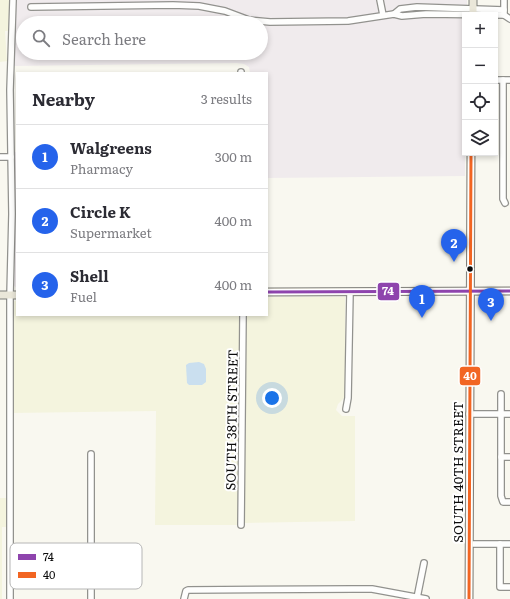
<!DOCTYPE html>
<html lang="en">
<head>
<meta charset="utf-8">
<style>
  body { margin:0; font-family:Literata,serif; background:#f7f7f7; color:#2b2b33 }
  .controls { position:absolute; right:12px; top:12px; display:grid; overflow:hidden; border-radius:0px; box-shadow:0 2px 6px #0003 }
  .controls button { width:36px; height:36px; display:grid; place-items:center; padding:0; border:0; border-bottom:1px solid #e1e1e2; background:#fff; color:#2b2b33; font:20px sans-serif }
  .you { position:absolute; left:272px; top:398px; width:14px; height:14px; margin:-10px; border:3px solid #fff; border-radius:50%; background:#1a73e8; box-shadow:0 0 0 6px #1a73e833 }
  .badge { display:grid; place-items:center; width:26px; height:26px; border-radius:50%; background:#2563eb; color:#fff; font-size:13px; font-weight:700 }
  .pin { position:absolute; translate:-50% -33px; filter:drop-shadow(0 1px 2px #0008) }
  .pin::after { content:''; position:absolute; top:21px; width:14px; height:12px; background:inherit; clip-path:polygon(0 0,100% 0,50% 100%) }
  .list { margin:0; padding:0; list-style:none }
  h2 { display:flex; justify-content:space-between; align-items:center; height:52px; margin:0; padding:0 16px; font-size:17px }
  h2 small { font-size:13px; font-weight:400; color:#7c7c81 }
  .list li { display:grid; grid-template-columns:26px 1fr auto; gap:12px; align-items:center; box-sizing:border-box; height:64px; padding:0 16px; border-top:1px solid #e1e1e2 }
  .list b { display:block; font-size:15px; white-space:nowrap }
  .list p { margin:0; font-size:13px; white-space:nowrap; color:#7c7c81 }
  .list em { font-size:13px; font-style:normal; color:#7c7c81 }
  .icon { flex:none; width:22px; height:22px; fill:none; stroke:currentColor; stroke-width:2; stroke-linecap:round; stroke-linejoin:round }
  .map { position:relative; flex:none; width:510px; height:599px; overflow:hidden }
  .search { position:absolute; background:#fff; box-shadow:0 2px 6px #0003; left:16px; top:16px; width:252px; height:44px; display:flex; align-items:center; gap:10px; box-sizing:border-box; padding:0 14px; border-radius:22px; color:#7c7c81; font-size:15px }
  .panel { position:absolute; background:#fff; box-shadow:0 2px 6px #0003; left:16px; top:72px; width:252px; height:244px; border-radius:0px }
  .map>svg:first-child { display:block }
  .industrial { fill:#f0ebed; fill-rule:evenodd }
  .farmland { fill:#f4f4de }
  .water { fill:#cadfef }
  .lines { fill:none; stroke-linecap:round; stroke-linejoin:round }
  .minor-casing { stroke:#92928e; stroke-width:8 }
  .major-casing { stroke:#7f7f7b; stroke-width:9 }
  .minor { stroke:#fefefd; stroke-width:5.5 }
  .major { stroke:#eae7d9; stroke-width:7 }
  .bus-1-casing { stroke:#fff; stroke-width:6 }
  .bus-2-casing { stroke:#fff; stroke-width:6 }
  .bus-1 { stroke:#8e44ad; stroke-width:3 }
  .bus-2 { stroke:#f26522; stroke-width:3 }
  .bus-dot { fill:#0b0b0b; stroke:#fff; stroke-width:1.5 }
  .labels { text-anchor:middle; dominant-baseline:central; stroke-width:4; stroke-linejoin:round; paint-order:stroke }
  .street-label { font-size:13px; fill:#0b0b0b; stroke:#fff }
  .key { fill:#fff; stroke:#b6b6b6; stroke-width:1 }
  .key-label { font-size:11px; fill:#0b0b0b }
  .line-badge { stroke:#fff; stroke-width:1.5 }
  .badge-label { font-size:11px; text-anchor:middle; font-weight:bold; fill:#fff }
</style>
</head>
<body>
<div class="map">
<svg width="510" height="599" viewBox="0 0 510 599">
  <rect width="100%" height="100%" fill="#f9f8f0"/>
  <!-- industrial -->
  <g class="industrial">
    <path d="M 15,0 L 467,0 L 467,15 L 465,15 L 465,176 L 267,178 L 267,73 L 250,73 L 249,67 L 244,64 L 237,63 L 14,66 ZM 23,23 L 261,23 L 261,53 L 23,53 Z"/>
    <path d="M 15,152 L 17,152 L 17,288 L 14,286 L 13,283 Z"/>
  </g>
  <!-- farmland -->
  <g class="farmland">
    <path d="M 0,0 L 11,0 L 11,31 L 5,31 L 7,61 L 0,62 Z"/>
    <path d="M 267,297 L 345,297 L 345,397 L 338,404 L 336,410 L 342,416 L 355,416 L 355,521 L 244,523 L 243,410 L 239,411 L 239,525 L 155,525 L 156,411 L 11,413 L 12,305 L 13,302 L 17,300 L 17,315 L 267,315 Z"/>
    <path d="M 0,498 L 7,498 L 7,527 L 2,527 L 2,599 L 0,599 Z"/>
  </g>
  <!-- water -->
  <path class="water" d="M 199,362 L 204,364 L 206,369 L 206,382 L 202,385 L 189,385 L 187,383 L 186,365 L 189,363 Z"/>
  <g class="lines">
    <defs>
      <g id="minor">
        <path d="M 380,0 L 383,15"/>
        <path d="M 504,0 L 504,15 L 510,19"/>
        <path d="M 31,7 L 173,5 L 199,6 L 225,11 L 249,20 L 270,22 L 348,21 L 394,14 L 402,16 L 426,14 L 504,15"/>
        <path d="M 394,14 L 400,9 L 417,7 L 504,10"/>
        <path d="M 241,72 L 241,73"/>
        <path d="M 495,80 L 510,80"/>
        <path d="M 503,80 L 503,199 L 505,203"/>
        <path d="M 0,157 L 11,157"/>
        <path d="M 501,394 L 501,496 L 503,502 L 510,502"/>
        <path d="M 346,409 L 348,398 L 350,292"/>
        <path d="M 469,414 L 510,414"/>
        <path d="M 501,457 L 510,457"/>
        <path d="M 241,525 L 243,315"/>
        <path d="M 469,544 L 510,544"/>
        <path d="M 500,544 L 500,587 L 510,587"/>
        <path d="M 417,598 L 424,563"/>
        <path d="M 10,599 L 10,295 L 12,214 L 10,90 L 13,0"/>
        <path d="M 91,599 L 91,454"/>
        <path d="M 184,599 L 186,591 L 188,590 L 353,589 L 372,589 L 426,599"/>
      </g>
      <g id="major">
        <path d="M 473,15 L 473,0"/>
        <path d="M 267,292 L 510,291"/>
        <path d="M 0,295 L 17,295"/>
        <path d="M 469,599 L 471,153"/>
      </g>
    </defs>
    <!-- minor casing -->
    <use href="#minor" class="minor-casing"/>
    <!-- major casing -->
    <use href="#major" class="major-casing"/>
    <!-- minor -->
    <use href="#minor" class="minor"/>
    <!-- major -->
    <use href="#major" class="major"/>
    <defs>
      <path id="bus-1" d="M 267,292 L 510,291"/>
      <path id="bus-2" d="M 469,599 L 471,153"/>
    </defs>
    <!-- bus-1 casing -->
    <use href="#bus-1" class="bus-1-casing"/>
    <!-- bus-2 casing -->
    <use href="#bus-2" class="bus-2-casing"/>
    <!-- bus-1 -->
    <use href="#bus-1" class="bus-1"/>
    <!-- bus-2 -->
    <use href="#bus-2" class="bus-2"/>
  </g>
  <!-- markers -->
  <circle class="bus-dot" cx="470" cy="269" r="3.5"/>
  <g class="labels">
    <!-- street labels -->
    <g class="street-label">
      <text transform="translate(231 420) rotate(-89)">SOUTH 38TH STREET</text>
      <text transform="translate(457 472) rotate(-90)">SOUTH 40TH STREET</text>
    </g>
  </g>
  <!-- legend -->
  <rect x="10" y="543" width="132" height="46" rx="6" class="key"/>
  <rect x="18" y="554" width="18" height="6" fill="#8e44ad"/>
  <rect x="18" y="572" width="18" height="6" fill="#f26522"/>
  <g class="key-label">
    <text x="43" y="561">74</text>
    <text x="43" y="579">40</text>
  </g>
  <g class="line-badge">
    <rect x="377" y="282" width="23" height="19" rx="4" fill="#8e44ad"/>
    <rect x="459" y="366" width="22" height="20" rx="4" fill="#f26522"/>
  </g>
  <g class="badge-label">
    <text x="388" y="295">74</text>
    <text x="470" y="380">40</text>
  </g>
</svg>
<div class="controls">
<button>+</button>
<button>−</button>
<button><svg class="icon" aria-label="locate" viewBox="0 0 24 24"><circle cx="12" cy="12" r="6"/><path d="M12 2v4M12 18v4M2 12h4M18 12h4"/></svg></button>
<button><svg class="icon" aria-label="layers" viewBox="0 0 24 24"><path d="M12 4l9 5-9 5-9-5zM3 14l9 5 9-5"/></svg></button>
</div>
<div class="you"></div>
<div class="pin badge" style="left:422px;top:318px">1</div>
<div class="pin badge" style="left:454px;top:262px">2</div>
<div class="pin badge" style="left:491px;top:321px">3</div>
<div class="search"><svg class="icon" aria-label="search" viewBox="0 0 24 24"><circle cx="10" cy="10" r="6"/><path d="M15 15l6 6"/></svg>Search here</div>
<section class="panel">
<h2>Nearby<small>3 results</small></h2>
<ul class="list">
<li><span class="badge">1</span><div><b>Walgreens</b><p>Pharmacy</p></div><em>300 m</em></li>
<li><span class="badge">2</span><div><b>Circle K</b><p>Supermarket</p></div><em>400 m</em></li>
<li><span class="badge">3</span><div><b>Shell</b><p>Fuel</p></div><em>400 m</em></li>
</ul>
</section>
</div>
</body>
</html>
